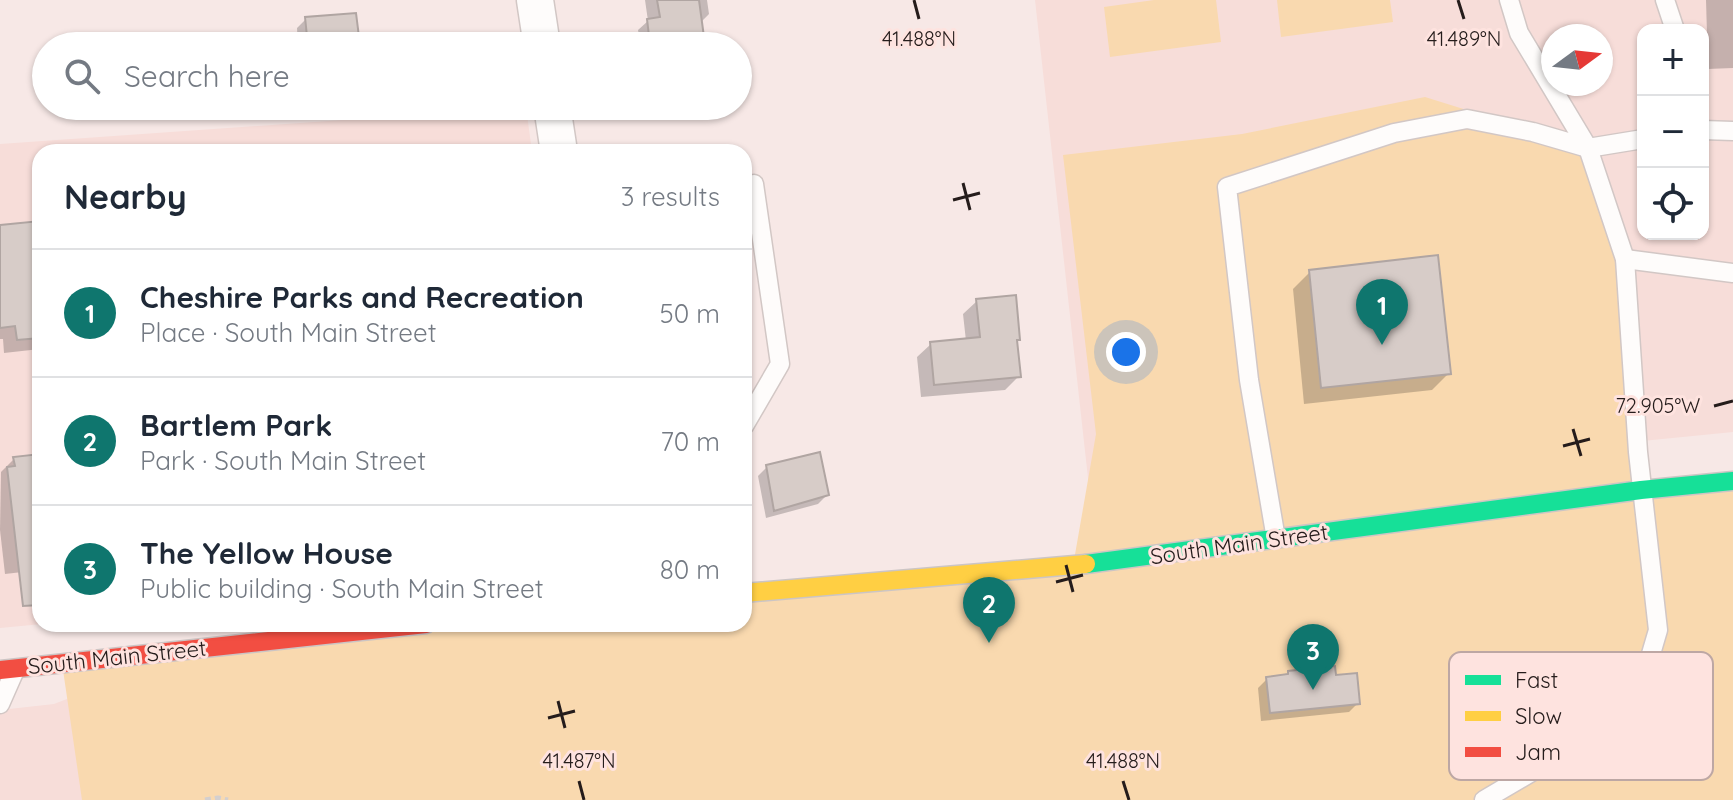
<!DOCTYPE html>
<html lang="en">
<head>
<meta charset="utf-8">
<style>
  body { margin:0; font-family:Quicksand,sans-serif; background:#f6f6f7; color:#1f2937 }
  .controls { position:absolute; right:24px; top:24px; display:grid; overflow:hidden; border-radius:16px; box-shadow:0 2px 6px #0004 }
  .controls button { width:72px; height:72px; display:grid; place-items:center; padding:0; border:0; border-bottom:2px solid #e0e1e3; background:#fff; color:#1f2937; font:40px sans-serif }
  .compass { position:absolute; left:1541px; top:24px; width:72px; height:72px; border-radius:50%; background:#fff; box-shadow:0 2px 6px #0004; rotate:75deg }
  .you { position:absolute; left:1126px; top:352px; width:28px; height:28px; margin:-20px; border:6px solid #fff; border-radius:50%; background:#1a73e8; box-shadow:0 0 0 12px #1a73e833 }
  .badge { display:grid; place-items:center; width:52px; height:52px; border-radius:50%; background:#0f766e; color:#fff; font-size:26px; font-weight:700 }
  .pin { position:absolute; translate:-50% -66px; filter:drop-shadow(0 2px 4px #0008) }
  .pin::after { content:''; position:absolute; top:42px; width:28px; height:24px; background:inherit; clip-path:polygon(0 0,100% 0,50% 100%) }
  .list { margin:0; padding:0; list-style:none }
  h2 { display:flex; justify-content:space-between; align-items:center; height:104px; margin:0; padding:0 32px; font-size:34px }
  h2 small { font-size:26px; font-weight:400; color:#747a83 }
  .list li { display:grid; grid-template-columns:52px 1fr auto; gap:24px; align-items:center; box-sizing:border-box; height:128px; padding:0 32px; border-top:2px solid #e0e1e3 }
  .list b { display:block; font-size:30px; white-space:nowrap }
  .list p { margin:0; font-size:26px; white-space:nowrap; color:#747a83 }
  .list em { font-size:26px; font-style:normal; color:#747a83 }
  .icon { flex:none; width:44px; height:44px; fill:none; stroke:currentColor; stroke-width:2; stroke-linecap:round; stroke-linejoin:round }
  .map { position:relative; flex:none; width:1733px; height:800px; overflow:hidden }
  .search { position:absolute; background:#fff; box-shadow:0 2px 6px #0004; left:32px; top:32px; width:720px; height:88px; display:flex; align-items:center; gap:20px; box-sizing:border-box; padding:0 28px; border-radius:44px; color:#747a83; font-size:30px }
  .panel { position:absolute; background:#fff; box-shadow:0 2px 6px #0004; left:32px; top:144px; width:720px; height:488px; border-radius:24px }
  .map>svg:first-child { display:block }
  .built { fill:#f7ddd9; fill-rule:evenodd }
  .green { fill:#f9d9af }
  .shadow { fill:#0003 }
  .building { fill:#d7ccc8; stroke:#b0a5a2; stroke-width:2 }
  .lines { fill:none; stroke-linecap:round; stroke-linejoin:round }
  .lane-casing { stroke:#d2c7c5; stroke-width:21 }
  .street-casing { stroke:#d2c7c5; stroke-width:39 }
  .fast-casing { stroke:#ccc5c4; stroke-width:21 }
  .slow-casing { stroke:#ccc5c4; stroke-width:21 }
  .jam-casing { stroke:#ccc5c4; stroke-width:21 }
  .path { stroke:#d3cfcf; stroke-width:5; stroke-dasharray:6 4; stroke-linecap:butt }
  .lane { stroke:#fefcfb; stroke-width:18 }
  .street { stroke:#fefcfb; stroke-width:36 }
  .fast { stroke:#16e098; stroke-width:18 }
  .slow { stroke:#ffcf43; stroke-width:18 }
  .jam { stroke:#f24e42; stroke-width:18 }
  .ticks { fill:none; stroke:#251c1b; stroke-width:3 }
  .labels { text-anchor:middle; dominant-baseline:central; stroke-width:6; stroke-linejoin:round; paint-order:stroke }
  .street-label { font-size:22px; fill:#251c1b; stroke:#fee3df }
  .key { fill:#fee3df; stroke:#bda7a4; stroke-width:2 }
  .key-label { font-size:22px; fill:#251c1b }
  .ticks-label { font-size:20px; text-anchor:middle; fill:#251c1b; stroke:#fee3df; stroke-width:6; stroke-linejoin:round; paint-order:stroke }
</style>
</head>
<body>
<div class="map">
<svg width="1733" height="800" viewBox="0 0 1733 800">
  <rect width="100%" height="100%" fill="#f7e8e6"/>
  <!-- built -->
  <g class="built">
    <path d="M 1035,0 L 1733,0 L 1733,432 L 1090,496 ZM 1643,30 L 1703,30 L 1703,234 L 1643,234 ZM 1553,36 L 1601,36 L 1601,84 L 1553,84 Z"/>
    <path d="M 526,107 L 532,152 L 40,152 L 40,624 L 42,624 L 0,628 L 0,144 Z"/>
    <path d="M 72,697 L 86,800 L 0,800 L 0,710 L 54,704 Z"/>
  </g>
  <!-- green -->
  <g class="green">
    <path d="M 1154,0 L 1216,0 L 1221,42 L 1110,57 L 1104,7 Z"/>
    <path d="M 1277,0 L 1390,0 L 1393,22 L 1281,37 Z"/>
    <path d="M 1425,97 L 1588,148 L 1625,259 L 1641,489 L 1733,481 L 1733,800 L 82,800 L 62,663 L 427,624 L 744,624 L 744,593 L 1073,566 L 1096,434 L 1063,155 L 1242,134 Z"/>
  </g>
  <!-- shadow -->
  <g class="shadow">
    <path d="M 645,0 L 707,0 L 709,14 L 700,23 L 702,36 L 692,46 L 641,46 L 638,30 L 648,21 Z"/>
    <path d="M 1706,0 L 1733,0 L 1733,68 L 1708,69 Z"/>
    <path d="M 306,19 L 357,36 L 351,42 L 352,46 L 298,46 L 297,28 Z"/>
    <path d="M 304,106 L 352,106 L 348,110 L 305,115 Z"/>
    <path d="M 40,223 L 40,349 L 4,353 L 3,339 L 0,339 L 0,227 Z"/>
    <path d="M 1310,272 L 1449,373 L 1432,390 L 1304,404 L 1293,289 Z"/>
    <path d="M 977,301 L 1018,339 L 1015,342 L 1019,376 L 1005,390 L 921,397 L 917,357 L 931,344 L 966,341 L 963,314 Z"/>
    <path d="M 40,456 L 40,570 L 5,574 L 0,530 L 1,472 L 14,459 Z"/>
    <path d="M 767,467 L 827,495 L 818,504 L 766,518 L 758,476 Z"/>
    <path d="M 1288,672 L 1334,677 L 1358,703 L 1349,712 L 1261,721 L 1258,688 L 1267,679 L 1284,677 Z"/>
  </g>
  <!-- building -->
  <g class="building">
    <path d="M 657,0 L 699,0 L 704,37 L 650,44 L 647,19 L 660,17 Z"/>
    <path d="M 356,13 L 359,37 L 353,38 L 354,46 L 308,46 L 305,17 Z"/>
    <path d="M 40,221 L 40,338 L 17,340 L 15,326 L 0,328 L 0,225 Z"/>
    <path d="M 1438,255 L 1451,374 L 1321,388 L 1309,270 Z"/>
    <path d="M 1016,295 L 1020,340 L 1017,340 L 1021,377 L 934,385 L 930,342 L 980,337 L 976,299 Z"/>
    <path d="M 820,452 L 829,495 L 774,511 L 766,465 Z"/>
    <path d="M 40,454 L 40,605 L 23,606 L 7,467 L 15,466 L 13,457 Z"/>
    <path d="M 1335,666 L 1336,675 L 1357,673 L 1360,704 L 1270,713 L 1266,677 L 1288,674 L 1288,671 Z"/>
  </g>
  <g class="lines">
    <defs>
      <g id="lane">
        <path d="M 1665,0 L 1675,30"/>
        <path d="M 1703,130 L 1733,131"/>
        <path d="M 744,186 L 754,184 L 780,364 L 744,426"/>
        <path d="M 1625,259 L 1733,273"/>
        <path d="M 1276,539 L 1249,380 L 1227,187 L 1394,133 L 1467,119 L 1533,132 L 1588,148 L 1643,139"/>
        <path d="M 0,704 L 15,670"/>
        <path d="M 1484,800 L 1574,747 L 1639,695 L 1658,630 L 1638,452 L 1625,259 L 1588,148 L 1519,33 L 1509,0"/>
      </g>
      <g id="street">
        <path d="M 535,0 L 542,46"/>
        <path d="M 552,106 L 559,152"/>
      </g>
      <path id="fast" d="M 1086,564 L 1641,490 L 1733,481"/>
      <path id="slow" d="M 744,593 L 1086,564"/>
      <path id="jam" d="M 0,670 L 426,624"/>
    </defs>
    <!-- lane casing -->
    <use href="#lane" class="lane-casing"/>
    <!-- street casing -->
    <use href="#street" class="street-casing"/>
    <!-- fast casing -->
    <use href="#fast" class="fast-casing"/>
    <!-- slow casing -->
    <use href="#slow" class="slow-casing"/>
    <!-- jam casing -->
    <use href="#jam" class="jam-casing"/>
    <!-- path -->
    <path class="path" d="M 205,800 L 218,798 L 228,800"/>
    <!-- lane -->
    <use href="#lane" class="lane"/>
    <!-- street -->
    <use href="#street" class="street"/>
    <!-- fast -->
    <use href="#fast" class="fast"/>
    <!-- slow -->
    <use href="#slow" class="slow"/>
    <!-- jam -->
    <use href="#jam" class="jam"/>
  </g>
  <!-- ticks -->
  <path class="ticks" d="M 914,0 L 919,19M 1458,0 L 1464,19M 963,183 L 970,210M 953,200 L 980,193M 1714,406 L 1733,401M 1573,429 L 1581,456M 1563,446 L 1590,439M 1066,565 L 1073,592M 1056,582 L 1083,575M 558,701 L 565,728M 548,718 L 575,711M 579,781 L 584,800M 1123,781 L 1129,800"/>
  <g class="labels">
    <!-- street labels -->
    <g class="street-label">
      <text transform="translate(1239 544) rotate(-8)">South Main Street</text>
      <text transform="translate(117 657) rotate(-6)">South Main Street</text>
    </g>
  </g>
  <!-- legend -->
  <rect x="1449" y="652" width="264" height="128" rx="12" class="key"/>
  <rect x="1465" y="675" width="36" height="10" fill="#16e098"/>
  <rect x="1465" y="711" width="36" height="10" fill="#ffcf43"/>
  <rect x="1465" y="747" width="36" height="10" fill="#f24e42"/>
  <g class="key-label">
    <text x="1515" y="688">Fast</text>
    <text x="1515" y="724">Slow</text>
    <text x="1515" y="760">Jam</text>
  </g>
  <g class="ticks-label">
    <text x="1464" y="46">41.489°N</text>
    <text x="919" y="46">41.488°N</text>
    <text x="1658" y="413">72.905°W</text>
    <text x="579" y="768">41.487°N</text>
    <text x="1123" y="768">41.488°N</text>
  </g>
</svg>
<div class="controls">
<button>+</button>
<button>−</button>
<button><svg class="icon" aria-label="locate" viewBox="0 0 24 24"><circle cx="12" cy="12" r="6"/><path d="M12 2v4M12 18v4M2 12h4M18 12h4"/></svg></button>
</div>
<svg class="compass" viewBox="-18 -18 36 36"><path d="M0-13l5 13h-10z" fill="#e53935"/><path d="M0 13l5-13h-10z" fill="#747a83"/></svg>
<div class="you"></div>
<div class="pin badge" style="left:1382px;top:345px">1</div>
<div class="pin badge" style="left:989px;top:643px">2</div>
<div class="pin badge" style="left:1313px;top:690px">3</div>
<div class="search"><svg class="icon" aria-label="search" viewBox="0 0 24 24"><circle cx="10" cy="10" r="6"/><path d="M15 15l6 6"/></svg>Search here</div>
<section class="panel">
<h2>Nearby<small>3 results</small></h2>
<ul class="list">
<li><span class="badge">1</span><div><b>Cheshire Parks and Recreation</b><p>Place · South Main Street</p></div><em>50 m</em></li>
<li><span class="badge">2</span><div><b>Bartlem Park</b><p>Park · South Main Street</p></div><em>70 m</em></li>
<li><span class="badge">3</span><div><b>The Yellow House</b><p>Public building · South Main Street</p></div><em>80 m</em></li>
</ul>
</section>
</div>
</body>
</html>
